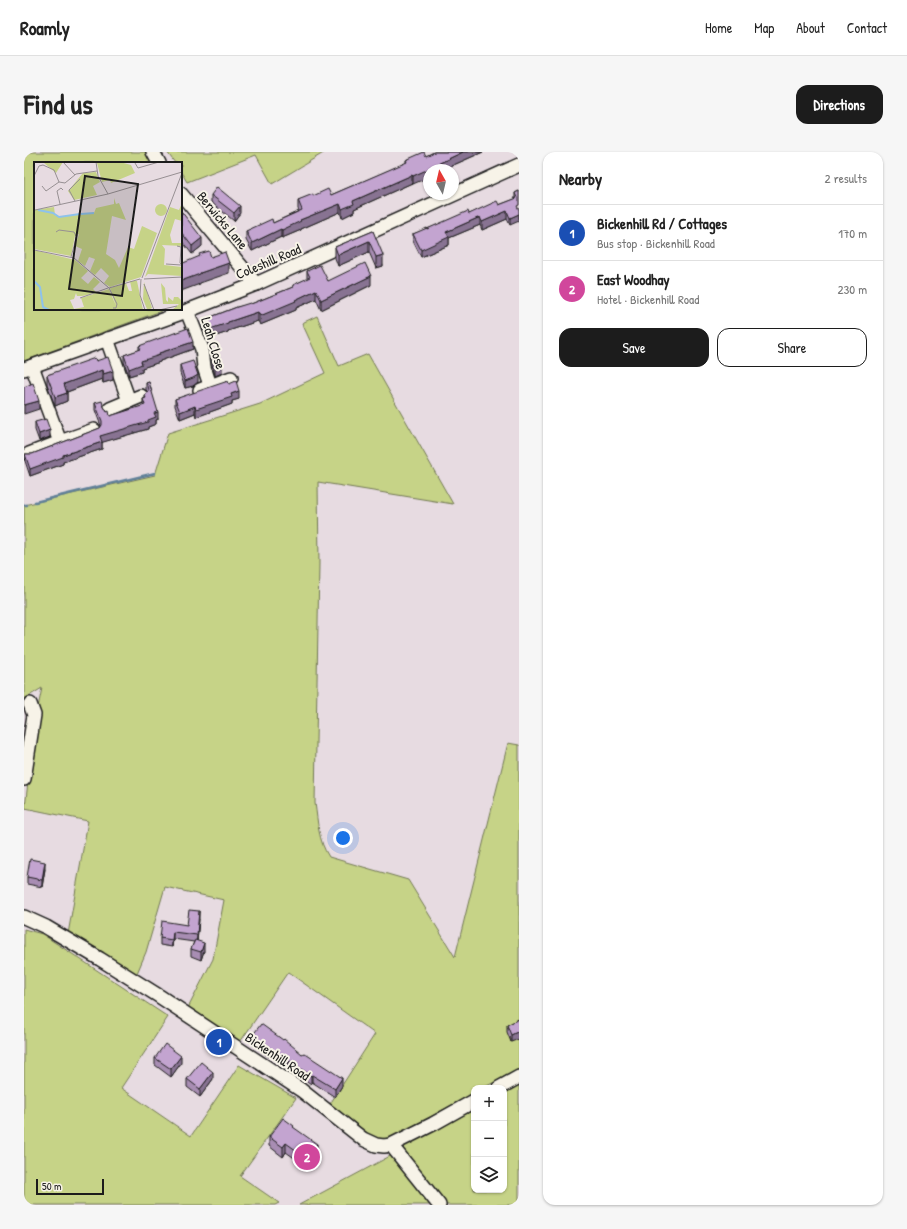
<!DOCTYPE html>
<html lang="en">
<head>
<meta charset="utf-8">
<style>
  body { margin:0; font-family:"Patrick Hand",sans-serif; background:#f6f6f6; color:#222 }
  .controls { position:absolute; right:12px; bottom:12px; display:grid; overflow:hidden; border-radius:8px; box-shadow:0 1px 3px #0004 }
  .controls button { width:36px; height:36px; display:grid; place-items:center; padding:0; border:0; border-bottom:1px solid #e0e0e0; background:#fff; color:#222; font:20px sans-serif }
  .compass { position:absolute; left:399px; top:12px; width:36px; height:36px; border-radius:50%; background:#fff; box-shadow:0 1px 3px #0004; rotate:352deg }
  .scale { position:absolute; left:12px; bottom:10px; width:68px; box-sizing:border-box; padding-left:4px; border:2px solid #1c1c1c; border-top:0; font-size:11px; line-height:14px; white-space:nowrap; color:#1c1c1c; -webkit-text-stroke:3px #f7f3e8; paint-order:stroke }
  .you { position:absolute; left:319px; top:686px; width:14px; height:14px; margin:-10px; border:3px solid #fff; border-radius:50%; background:#1a73e8; box-shadow:0 0 0 6px #1a73e833 }
  .badge { display:grid; place-items:center; width:26px; height:26px; border-radius:50%; background:#1c1c1c; color:#fff; font-size:13px; font-weight:700 }
  .pin { position:absolute; translate:-50% -50%; border:2px solid #fff; box-shadow:0 1px 4px #0006 }
  .list { margin:0; padding:0; list-style:none }
  h2 { display:flex; justify-content:space-between; align-items:center; height:52px; margin:0; padding:0 16px; font-size:17px }
  h2 small { font-size:13px; font-weight:400; color:#767676 }
  .list li { display:grid; grid-template-columns:26px 1fr auto; gap:12px; align-items:center; box-sizing:border-box; height:56px; padding:0 16px; border-top:1px solid #e0e0e0 }
  .list b { display:block; font-size:15px; white-space:nowrap }
  .list p { margin:0; font-size:13px; white-space:nowrap; color:#767676 }
  .list em { font-size:13px; font-style:normal; color:#767676 }
  .actions { display:flex; gap:8px; padding:12px 16px }
  .actions a { flex:1; padding:9px 0; border:1px solid #1c1c1c; border-radius:12px; text-align:center; font-size:14px; color:#1c1c1c }
  .actions .main { background:#1c1c1c; color:#fff }
  .icon { flex:none; width:22px; height:22px; fill:none; stroke:currentColor; stroke-width:2; stroke-linecap:round; stroke-linejoin:round }
  .map { position:relative; flex:none; width:495px; height:1053px; overflow:hidden; border-radius:12px }
  header { display:flex; align-items:center; gap:24px; box-sizing:border-box; height:56px; padding:0 20px; background:#fff; border-bottom:1px solid #e0e0e0 }
  header strong { font-size:19px }
  nav { display:flex; gap:22px; margin-inline-start:auto; font-size:14px }
  .intro { display:flex; align-items:center; justify-content:space-between; box-sizing:border-box; height:96px; padding:0 24px }
  h1 { margin:0; font-size:28px }
  .button { padding:10px 18px; border-radius:12px; background:#1c1c1c; color:#fff; font-size:14px; font-weight:700 }
  main { display:flex; gap:24px; padding:0 24px }
  aside { flex:1; background:#fff; border-radius:12px; box-shadow:0 1px 3px #0004 }
  .map>svg:first-child { display:block }
  .green { fill:#c6d387; stroke:#717852 }
  .lines { fill:none; stroke-linecap:round; stroke-linejoin:round }
  .stream { stroke:#608098; stroke-width:2.5 }
  .minor-casing { stroke:#1c1c1c; stroke-width:16 }
  .minor { stroke:#f7f3e8; stroke-width:13 }
  .wall { fill:#a88db3; stroke:#1c1c1c }
  .shaded-wall { fill:#887392; stroke:#1c1c1c }
  .building { fill:#c3a4d0; stroke:#1c1c1c }
  .labels { text-anchor:middle; dominant-baseline:central; stroke-width:4; stroke-linejoin:round; paint-order:stroke }
  .street-label { font-size:14px; fill:#1c1c1c; stroke:#f7f3e8 }
  .inset-river { fill:none; stroke:#8ec2eb; stroke-width:2 }
  .inset-road { fill:none; stroke:#968f92; stroke-width:1 }
  .view { fill:#1c1c1c; fill-opacity:0.15; stroke:#1c1c1c; stroke-width:2 }
  .inset-edge { fill:none; stroke:#1c1c1c; stroke-width:2 }
</style>
</head>
<body>
<header>
<strong>Roamly</strong>
<nav><a>Home</a><a>Map</a><a>About</a><a>Contact</a></nav>
</header>
<div class="intro"><h1>Find us</h1><a class="button">Directions</a></div>
<main>
<div class="map">
<svg width="495" height="1053" viewBox="0 0 495 1053">
  <rect width="100%" height="100%" fill="#e7dbe1"/>
  <filter id="ink" filterUnits="userSpaceOnUse"><feTurbulence type="fractalNoise" baseFrequency=".025" numOctaves="2"/><feDisplacementMap in="SourceGraphic" scale="8" xChannelSelector="R" yChannelSelector="G"/><feConvolveMatrix kernelMatrix="1 2 1 2 8 2 1 2 1" color-interpolation-filters="sRGB"/></filter>
  <g filter="url(#ink)">
    <!-- green -->
    <g class="green">
      <path d="M 0,0 L 123,0 L 130,11 L 11,11 L 11,157 L 135,157 L 137,159 L 0,209 Z"/>
      <path d="M 143,0 L 301,0 L 248,32 L 232,3 L 163,30 L 157,20 L 157,11 L 151,11 Z"/>
      <path d="M 293,164 L 315,214 L 344,202 L 429,352 L 294,330 L 295,411 L 291,651 C 294,671 294,688 305,705 L 384,728 L 431,805 L 484,591 L 495,593 L 495,917 L 459,936 L 450,936 L 450,941 L 369,985 L 359,987 L 350,986 L 306,952 L 351,882 L 264,820 L 214,893 L 163,858 L 189,807 L 200,748 L 141,735 L 122,800 L 111,826 L 44,782 L 64,669 L 1,656 L 11,570 L 18,536 L 0,547 L 0,353 L 131,323 L 144,281 L 236,252 L 301,221 L 278,171 Z"/>
      <path d="M 0,777 L 18,782 L 144,865 L 97,936 L 167,984 L 215,913 L 272,946 L 216,1024 L 255,1051 L 251,1053 L 0,1053 Z"/>
      <path d="M 495,933 L 495,1053 L 419,1053 L 374,995 L 450,958 L 450,1038 L 480,1038 L 480,941 Z"/>
      <path d="M 368,1003 L 406,1053 L 275,1053 Z"/>
    </g>
    <g class="lines">
      <!-- stream -->
      <g class="stream">
        <path d="M 11,350 L 131,321"/>
        <path d="M 0,353 L 3,353"/>
      </g>
      <defs>
        <g id="minor">
          <path d="M 129,0 L 135,11"/>
          <path d="M 157,42 L 232,132"/>
          <path d="M 163,159 L 178,197 L 180,215 L 186,233"/>
          <path d="M 83,187 L 105,249"/>
          <path d="M 8,214 L 36,290"/>
          <path d="M 0,217 L 163,159 L 232,132 L 495,13"/>
          <path d="M 176,238 L 207,226"/>
          <path d="M 86,257 L 117,244"/>
          <path d="M 5,302 L 36,290 L 70,278"/>
          <path d="M 0,627 L 10,563 L 6,552"/>
          <path d="M 0,765 L 22,775 L 76,807 L 135,844 L 277,938 L 339,987 L 352,993 L 360,994 L 367,993 L 409,972 L 450,949"/>
          <path d="M 475,936 L 495,925"/>
          <path d="M 367,993 L 415,1053"/>
        </g>
      </defs>
      <!-- minor casing -->
      <use href="#minor" class="minor-casing"/>
      <!-- minor -->
      <use href="#minor" class="minor"/>
    </g>
    <!-- wall -->
    <g class="wall">
      <path d="M 410,0 L 459,0 L 418,18 L 405,18 L 389,32 L 388,31 L 330,57 L 330,60 L 318,66 L 316,60 L 277,77 L 277,78 L 258,86 L 257,85 L 228,99 L 222,88 L 222,79 L 249,71 L 275,59 L 274,57 L 274,48 L 289,44 L 307,43 L 382,11 L 382,8 L 402,4 Z"/>
      <path d="M 495,39 L 486,73 L 483,67 L 458,78 L 456,73 L 425,86 L 425,93 L 397,105 L 389,89 L 389,82 L 445,62 L 475,53 L 491,47 L 491,41 Z"/>
      <path d="M 187,43 L 216,61 L 210,69 L 187,50 Z"/>
      <path d="M 157,59 L 178,94 L 168,102 L 157,88 Z"/>
      <path d="M 349,79 L 359,114 L 352,116 L 345,100 L 314,114 L 311,106 L 311,95 Z"/>
      <path d="M 283,119 L 304,129 L 347,133 L 297,158 L 292,147 L 272,156 L 272,158 L 236,173 L 234,169 L 204,179 L 204,180 L 183,187 L 179,177 L 179,168 L 213,155 L 227,152 L 269,135 L 269,133 L 283,127 Z"/>
      <path d="M 115,194 L 169,197 L 136,209 L 136,210 L 118,216 L 118,220 L 105,224 L 100,210 L 100,203 L 115,198 Z"/>
      <path d="M 188,205 L 198,221 L 191,224 L 188,212 Z"/>
      <path d="M 72,209 L 89,228 L 79,231 L 78,227 L 43,240 L 43,249 L 31,254 L 23,232 L 23,223 Z"/>
      <path d="M 156,213 L 174,230 L 169,234 L 161,236 L 156,221 Z"/>
      <path d="M 125,230 L 134,267 L 132,268 L 132,272 L 124,275 L 124,277 L 78,290 L 78,297 L 39,310 L 39,312 L 6,324 L 1,309 L 1,302 L 8,302 L 76,276 L 77,274 L 71,258 L 71,251 L 79,253 L 86,264 L 119,254 L 119,247 L 121,246 L 121,244 L 124,240 L 122,238 L 122,231 Z"/>
      <path d="M 205,232 L 215,247 L 208,249 L 208,252 L 172,265 L 171,261 L 156,267 L 151,254 L 151,247 Z"/>
      <path d="M 11,270 L 26,285 L 15,289 L 11,278 Z"/>
      <path d="M 21,717 L 18,735 L 3,732 L 3,725 Z"/>
      <path d="M 175,767 L 173,788 L 180,799 L 177,808 L 167,804 L 167,797 L 170,790 L 149,787 L 148,795 L 136,793 L 136,786 Z"/>
      <path d="M 495,867 L 487,890 L 483,880 L 483,873 Z"/>
      <path d="M 228,884 L 278,902 L 318,934 L 311,945 L 288,930 L 287,932 L 266,917 L 264,918 L 246,903 L 245,905 L 228,891 Z"/>
      <path d="M 131,906 L 157,911 L 147,925 L 131,913 Z"/>
      <path d="M 163,927 L 189,927 L 176,945 L 163,935 Z"/>
      <path d="M 270,976 L 293,1001 L 283,1015 L 262,1000 L 259,1005 L 245,994 L 245,985 Z"/>
    </g>
    <!-- shaded-wall -->
    <g class="shaded-wall">
      <path d="M 439,0 L 459,0 L 418,18 L 405,18 L 405,25 L 389,32 L 389,24 L 422,8 Z"/>
      <path d="M 388,23 L 388,31 L 330,57 L 330,60 L 318,66 L 318,57 L 329,49 Z"/>
      <path d="M 316,52 L 316,60 L 277,77 L 277,78 L 258,86 L 258,78 L 276,68 Z"/>
      <path d="M 216,54 L 216,61 L 210,69 L 210,61 Z"/>
      <path d="M 483,59 L 483,67 L 458,78 L 458,70 Z"/>
      <path d="M 495,62 L 495,69 L 486,73 L 486,66 Z"/>
      <path d="M 456,65 L 456,73 L 425,86 L 425,93 L 397,105 L 397,98 L 422,80 Z"/>
      <path d="M 257,77 L 257,85 L 228,99 L 228,91 Z"/>
      <path d="M 178,86 L 178,94 L 168,102 L 168,94 Z"/>
      <path d="M 345,89 L 345,100 L 314,114 L 314,103 Z"/>
      <path d="M 359,103 L 359,114 L 352,116 L 352,105 Z"/>
      <path d="M 205,111 L 205,121 L 176,131 L 176,132 L 157,139 L 157,129 L 176,121 Z"/>
      <path d="M 347,124 L 347,133 L 297,158 L 297,148 Z"/>
      <path d="M 292,138 L 292,147 L 272,156 L 272,158 L 236,173 L 236,164 Z"/>
      <path d="M 234,160 L 234,169 L 204,179 L 204,180 L 183,187 L 183,178 L 204,170 Z"/>
      <path d="M 169,190 L 169,197 L 136,209 L 136,210 L 118,216 L 118,220 L 105,224 L 105,217 L 117,209 L 135,201 Z"/>
      <path d="M 198,213 L 198,221 L 191,224 L 191,216 Z"/>
      <path d="M 78,218 L 78,227 L 40,241 L 40,232 Z"/>
      <path d="M 89,219 L 89,228 L 79,231 L 79,222 Z"/>
      <path d="M 174,223 L 174,230 L 169,234 L 161,236 L 161,229 Z"/>
      <path d="M 215,239 L 215,247 L 208,249 L 208,252 L 172,265 L 172,257 L 207,242 Z"/>
      <path d="M 43,241 L 43,249 L 31,254 L 31,245 Z"/>
      <path d="M 15,249 L 15,257 L 0,262 L 0,253 Z"/>
      <path d="M 171,254 L 171,261 L 156,267 L 156,260 Z"/>
      <path d="M 134,260 L 134,267 L 132,268 L 132,272 L 124,275 L 124,277 L 76,291 L 76,284 Z"/>
      <path d="M 26,278 L 26,285 L 15,289 L 15,282 Z"/>
      <path d="M 78,290 L 78,297 L 39,310 L 39,312 L 6,324 L 6,317 L 39,303 Z"/>
      <path d="M 21,710 L 21,717 L 18,735 L 18,728 Z"/>
      <path d="M 175,759 L 175,767 L 173,790 L 173,783 Z"/>
      <path d="M 149,780 L 149,787 L 148,795 L 148,788 Z"/>
      <path d="M 180,791 L 180,799 L 177,808 L 177,800 Z"/>
      <path d="M 495,879 L 495,887 L 487,890 L 487,883 Z"/>
      <path d="M 246,896 L 246,903 L 245,905 L 245,897 Z"/>
      <path d="M 157,904 L 157,911 L 147,925 L 147,917 Z"/>
      <path d="M 266,909 L 266,917 L 264,918 L 264,911 Z"/>
      <path d="M 189,920 L 189,927 L 176,945 L 176,937 Z"/>
      <path d="M 288,923 L 288,930 L 287,932 L 287,924 Z"/>
      <path d="M 318,926 L 318,934 L 311,945 L 311,937 Z"/>
      <path d="M 262,991 L 262,1000 L 259,1005 L 259,995 Z"/>
      <path d="M 293,992 L 293,1001 L 283,1015 L 283,1006 Z"/>
    </g>
    <!-- building -->
    <g class="building">
      <path d="M 400,0 L 402,4 L 410,0 L 439,0 L 407,15 L 407,16 L 389,24 L 388,23 L 329,49 L 330,52 L 318,57 L 316,52 L 276,68 L 277,69 L 258,78 L 257,77 L 228,91 L 222,79 L 248,67 L 249,71 L 278,58 L 274,48 L 289,42 L 289,44 L 304,37 L 307,43 L 383,10 L 382,8 Z"/>
      <path d="M 193,35 L 216,54 L 210,61 L 187,43 Z"/>
      <path d="M 495,39 L 495,53 L 493,54 L 495,58 L 495,62 L 486,66 L 483,59 L 458,70 L 456,65 L 422,80 L 425,85 L 397,98 L 389,82 L 403,76 L 403,77 L 444,59 L 445,62 L 473,49 L 475,53 L 493,46 L 491,41 Z"/>
      <path d="M 157,59 L 178,86 L 168,94 L 157,80 Z"/>
      <path d="M 349,79 L 359,103 L 352,105 L 345,89 L 314,103 L 311,95 Z"/>
      <path d="M 185,99 L 187,105 L 201,100 L 205,111 L 176,121 L 176,122 L 157,129 L 157,112 L 176,104 L 175,102 Z"/>
      <path d="M 341,111 L 347,124 L 297,148 L 292,138 L 271,148 L 272,149 L 236,164 L 234,160 L 204,170 L 204,171 L 183,178 L 179,168 L 213,155 L 226,151 L 227,152 L 269,135 L 269,133 L 286,125 L 283,119 L 296,113 L 304,129 Z"/>
      <path d="M 164,176 L 169,190 L 135,201 L 136,203 L 117,209 L 118,212 L 105,217 L 100,203 L 117,197 L 115,194 Z"/>
      <path d="M 194,202 L 198,213 L 191,216 L 188,205 Z"/>
      <path d="M 84,205 L 89,219 L 79,222 L 78,218 L 40,232 L 43,241 L 31,245 L 23,223 L 71,206 L 72,209 Z"/>
      <path d="M 169,209 L 174,223 L 169,226 L 161,229 L 156,213 Z"/>
      <path d="M 204,229 L 205,232 L 212,229 L 215,239 L 207,242 L 208,245 L 172,257 L 171,254 L 156,260 L 151,247 Z"/>
      <path d="M 125,230 L 134,260 L 130,261 L 132,265 L 124,268 L 124,270 L 76,284 L 78,290 L 39,303 L 39,305 L 6,317 L 1,302 L 8,302 L 76,276 L 78,273 L 78,269 L 71,251 L 78,249 L 79,253 L 83,260 L 85,259 L 86,264 L 121,253 L 119,247 L 122,246 L 121,244 L 125,238 L 124,234 L 122,231 Z"/>
      <path d="M 9,231 L 15,249 L 0,253 L 0,235 Z"/>
      <path d="M 22,267 L 26,278 L 15,282 L 11,270 Z"/>
      <path d="M 6,707 L 21,710 L 18,728 L 3,725 Z"/>
      <path d="M 165,758 L 175,759 L 173,783 L 149,780 L 148,788 L 136,786 L 138,769 L 163,773 Z"/>
      <path d="M 171,788 L 180,791 L 177,800 L 167,797 Z"/>
      <path d="M 495,867 L 495,879 L 487,883 L 483,873 Z"/>
      <path d="M 237,872 L 259,888 L 260,887 L 278,902 L 280,901 L 318,926 L 311,937 L 288,923 L 287,924 L 266,909 L 264,911 L 246,896 L 245,897 L 228,884 Z"/>
      <path d="M 141,892 L 157,904 L 147,917 L 131,906 Z"/>
      <path d="M 177,910 L 189,920 L 176,937 L 163,927 Z"/>
      <path d="M 259,966 L 270,974 L 269,975 L 293,992 L 283,1006 L 262,991 L 259,995 L 245,985 Z"/>
    </g>
  </g>
  <g class="labels">
    <!-- street labels -->
    <g class="street-label">
      <text transform="translate(199 68) rotate(50)">Berwicks Lane</text>
      <text transform="translate(244 109) rotate(-23)">Coleshill Road</text>
      <text transform="translate(190 191) rotate(73)">Leah Close</text>
      <text transform="translate(254 904) rotate(34)">Bickenhill Road</text>
    </g>
  </g>
  <!-- overview -->
  <g transform="translate(10 10)">
    <rect width="148" height="148" fill="#e7dbe1"/>
    <path d="M 29,0 L 22,11 L 10,1 L 11,0 ZM 66,0 L 86,0 L 97,3 L 101,11 L 77,21 L 76,18 L 68,20 L 63,1 ZM 62,10 L 66,20 L 59,24 L 63,33 L 40,38 L 34,29 L 49,11 ZM 80,36 L 82,42 L 85,41 L 92,58 L 78,54 L 72,92 L 81,98 L 85,106 L 94,85 L 100,87 L 108,64 L 123,71 L 107,115 L 76,125 L 70,121 L 75,114 L 67,106 L 61,113 L 56,109 L 61,97 L 55,95 L 51,104 L 44,99 L 48,87 L 41,84 L 45,72 L 41,74 L 37,94 L 0,87 L 0,48 L 20,45 L 21,53 L 25,55 L 60,51 L 62,46 L 80,42 ZM 148,41 L 148,59 L 141,57 L 136,73 L 138,81 L 148,81 L 148,77 L 148,84 L 128,83 L 131,87 L 130,103 L 148,105 L 148,114 L 114,112 L 111,115 L 136,45 L 145,48 ZM121 48a6 6 0 1 1 12 0a6 6 0 1 1-12 0ZM 0,88 L 41,98 L 54,109 L 47,116 L 54,122 L 60,115 L 66,120 L 59,127 L 63,131 L 48,134 L 43,134 L 42,131 L 40,137 L 36,138 L 40,147 L 50,145 L 47,136 L 75,127 L 82,144 L 76,126 L 92,121 L 95,129 L 98,129 L 96,119 L 103,119 L 109,148 L 0,148 ZM 110,120 L 118,146 L 116,147 L 113,147 L 109,137 ZM 127,121 L 131,126 L 132,138 L 134,140 L 134,135 L 139,139 L 140,135 L 144,135 L 148,139 L 148,148 L 138,148 L 145,142 L 129,142 Z" fill="#c6d387"/>
    <path class="inset-river" d="M 4,48 L 19,51 L 25,55 L 46,52M 47,52 L 60,51M 0,119 L 6,125 L 9,145 L 15,148"/>
    <path class="inset-road" d="M 29,0 L 41,13M 62,0 L 64,14 L 74,32M 101,1 L 104,6 L 125,0M 0,14 L 5,4 L 9,3 L 20,8 L 25,20 L 31,21 L 42,12 L 63,9M 8,24 L 12,29 L 25,20M 41,39 L 35,28 L 46,17M 26,42 L 23,29 L 27,26 L 29,28M 1,48 L 74,32 L 148,10M 22,70 L 25,68 L 40,70 L 42,74M 143,84 L 147,85 L 146,101 L 148,103M 0,88 L 40,96 L 75,126 L 106,117M 37,95 L 43,73M 132,102 L 147,103M 108,116 L 148,11M 107,117 L 106,133 L 111,148M 110,117 L 148,115M 110,122 L 120,148M 75,126 L 83,142 L 82,146 L 79,146M 46,136 L 74,126M 125,148 L 143,144"/>
    <path class="view" d="M 51,14 L 104,22 L 88,134 L 35,127 Z"/>
    <rect width="148" height="148" class="inset-edge"/>
  </g>
</svg>
<div class="controls">
<button>+</button>
<button>−</button>
<button><svg class="icon" aria-label="layers" viewBox="0 0 24 24"><path d="M12 4l9 5-9 5-9-5zM3 14l9 5 9-5"/></svg></button>
</div>
<svg class="compass" viewBox="-18 -18 36 36"><path d="M0-13l5 13h-10z" fill="#e53935"/><path d="M0 13l5-13h-10z" fill="#767676"/></svg>
<div class="scale">50 m</div>
<div class="you"></div>
<div class="pin badge" style="left:195px;top:890px;background:#1a4fb4">1</div>
<div class="pin badge" style="left:283px;top:1005px;background:#d1479c">2</div>
</div>
<aside>
<h2>Nearby<small>2 results</small></h2>
<ul class="list">
<li><span class="badge" style="background:#1a4fb4">1</span><div><b>Bickenhill Rd / Cottages</b><p>Bus stop · Bickenhill Road</p></div><em>170 m</em></li>
<li><span class="badge" style="background:#d1479c">2</span><div><b>East Woodhay</b><p>Hotel · Bickenhill Road</p></div><em>230 m</em></li>
</ul>
<div class="actions"><a class="main">Save</a><a>Share</a></div>
</aside>
</main>
</body>
</html>
